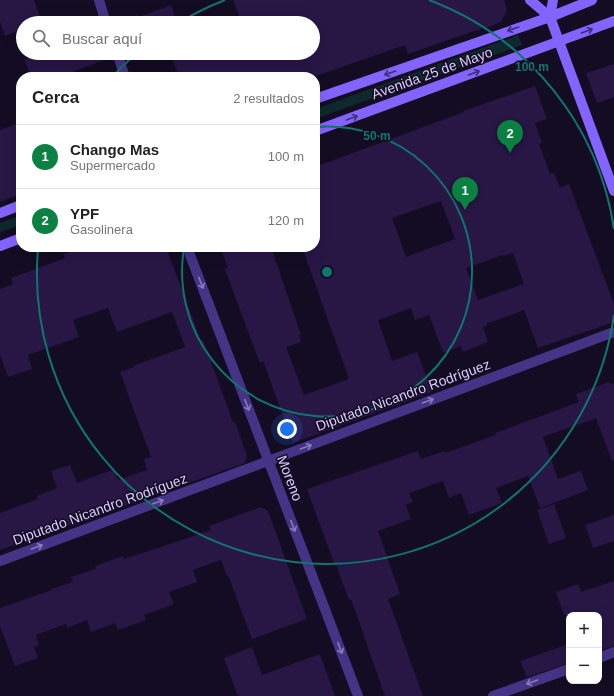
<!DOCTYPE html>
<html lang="es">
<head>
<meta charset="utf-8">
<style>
  body { margin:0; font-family:Helvetica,sans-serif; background:#f6f6f6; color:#222 }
  .controls { position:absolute; right:12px; bottom:12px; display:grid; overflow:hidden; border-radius:8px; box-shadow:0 4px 16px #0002 }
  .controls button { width:36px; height:36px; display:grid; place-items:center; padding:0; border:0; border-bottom:1px solid #e0e0e0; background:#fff; color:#222; font:20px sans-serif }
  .you { position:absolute; left:287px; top:429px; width:14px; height:14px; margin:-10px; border:3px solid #fff; border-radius:50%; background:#1a73e8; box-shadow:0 0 0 6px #1a73e833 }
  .badge { display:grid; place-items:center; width:26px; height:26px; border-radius:50%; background:#0b8043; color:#fff; font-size:13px; font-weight:700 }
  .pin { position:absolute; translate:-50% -33px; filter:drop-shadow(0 1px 2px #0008) }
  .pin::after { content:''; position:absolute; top:21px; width:14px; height:12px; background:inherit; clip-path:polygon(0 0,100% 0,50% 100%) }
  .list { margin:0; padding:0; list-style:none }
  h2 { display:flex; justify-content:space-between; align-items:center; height:52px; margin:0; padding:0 16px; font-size:17px }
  h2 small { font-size:13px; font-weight:400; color:#767676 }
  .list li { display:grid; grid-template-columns:26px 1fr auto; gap:12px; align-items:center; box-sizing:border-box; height:64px; padding:0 16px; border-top:1px solid #e0e0e0 }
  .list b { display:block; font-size:15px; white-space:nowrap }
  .list p { margin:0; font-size:13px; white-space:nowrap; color:#767676 }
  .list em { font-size:13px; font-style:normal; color:#767676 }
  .icon { flex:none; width:22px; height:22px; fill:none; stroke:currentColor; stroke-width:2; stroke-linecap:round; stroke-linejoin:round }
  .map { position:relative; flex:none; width:614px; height:696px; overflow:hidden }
  .search { position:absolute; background:#fff; box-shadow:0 4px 16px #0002; left:16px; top:16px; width:304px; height:44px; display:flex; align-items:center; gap:10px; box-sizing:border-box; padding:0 14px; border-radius:22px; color:#767676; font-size:15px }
  .panel { position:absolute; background:#fff; box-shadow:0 4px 16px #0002; left:16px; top:72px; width:304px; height:180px; border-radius:16px }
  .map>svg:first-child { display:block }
  .green { fill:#0e292d }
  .building { fill:#281645; fill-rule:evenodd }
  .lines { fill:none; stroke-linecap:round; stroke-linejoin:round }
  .street { stroke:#453386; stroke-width:10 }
  .secondary { stroke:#8464ff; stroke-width:10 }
  .oneway { stroke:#412f7b }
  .oneway2 { stroke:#8978bc }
  .ring { fill:none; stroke:#0f766e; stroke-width:2 }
  .labels { text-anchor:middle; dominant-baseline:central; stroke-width:3; stroke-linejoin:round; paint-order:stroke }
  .street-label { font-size:14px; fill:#dccdff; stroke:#140c23 }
  .centre { fill:#0f766e; stroke:#140c23; stroke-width:2 }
  .ring-label { font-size:12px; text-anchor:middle; font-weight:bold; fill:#0f766e; stroke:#140c23; stroke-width:3; stroke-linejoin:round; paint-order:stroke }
</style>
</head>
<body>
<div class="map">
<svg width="614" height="696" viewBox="0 0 614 696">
  <rect width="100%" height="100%" fill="#140c23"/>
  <!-- green -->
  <g class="green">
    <path d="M 518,35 L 522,45 L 315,119 L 315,109 Z"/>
    <path d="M 21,215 L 21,225 L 0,232 L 0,223 Z"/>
  </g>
  <!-- building -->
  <g class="building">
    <path d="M 0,0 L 34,0 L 42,23 L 23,23 L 23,29 L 5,36 L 0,22 Z"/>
    <path d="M 233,0 L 504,0 L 507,10 L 501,22 L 486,28 L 486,27 L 408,54 L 405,45 L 313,77 L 179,77 L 170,53 L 313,53 L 313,23 L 242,23 Z"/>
    <path d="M 171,5 L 177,23 L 128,23 L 128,21 Z"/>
    <path d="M 41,53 L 111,53 L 112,57 L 59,77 L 31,77 L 24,59 Z"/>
    <path d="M 614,64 L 614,97 L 597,103 L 586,73 Z"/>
    <path d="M 535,86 L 547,119 L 535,123 L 542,143 L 539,144 L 550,174 L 554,173 L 560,188 L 569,184 L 614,304 L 614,322 L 538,348 L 524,310 L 486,324 L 487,326 L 483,327 L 488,342 L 463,352 L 461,346 L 443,353 L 429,315 L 415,320 L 411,308 L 378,320 L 392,361 L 417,352 L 432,392 L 293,443 L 263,361 L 260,363 L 250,337 L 225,269 L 228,268 L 220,247 L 271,247 L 301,335 L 299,335 L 301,342 L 286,347 L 304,395 L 349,379 L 302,247 L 315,247 L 315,167 L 464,112 L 463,111 ZM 441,201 L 455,239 L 406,257 L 392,218 ZM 513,253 L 524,284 L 478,300 L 466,268 L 503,255 L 503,256 Z"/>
    <path d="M 21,122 L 21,194 L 0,202 L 0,130 Z"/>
    <path d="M 83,247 L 87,247 L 89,252 L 102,247 L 166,247 L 201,341 L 203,340 L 229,411 L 233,423 L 235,422 L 247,456 L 245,463 L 0,550 L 0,513 L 38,499 L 36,496 L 57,488 L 51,471 L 70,465 L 77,483 L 114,469 L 118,480 L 147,470 L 144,459 L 151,457 L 120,372 L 134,367 L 133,366 L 185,347 L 172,312 L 117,332 L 108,308 L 73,320 L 79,337 L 28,355 L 32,369 L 8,377 L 0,355 L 0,289 L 13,284 L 11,278 L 65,258 L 63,254 Z"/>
    <path d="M 609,382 L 610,384 L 614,383 L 614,460 L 612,461 L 596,418 L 543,437 L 558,479 L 581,471 L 588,490 L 540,508 L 528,476 L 496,488 L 502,503 L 469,515 L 461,493 L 449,498 L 443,481 L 409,493 L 413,502 L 406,505 L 411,519 L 378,531 L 400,594 L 388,599 L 423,696 L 385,696 L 351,599 L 349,600 L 336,565 L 335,566 L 307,489 L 418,451 L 421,459 L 444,451 L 445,453 L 496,435 L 495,433 L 579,402 L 576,394 Z"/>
    <path d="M 554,504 L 566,538 L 549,544 L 537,510 Z"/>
    <path d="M 261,507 L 268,511 L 307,619 L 252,639 L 228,575 L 227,576 L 221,560 L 193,570 L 197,582 L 169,592 L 174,604 L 144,615 L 146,620 L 118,630 L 115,623 L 91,632 L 87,620 L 67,628 L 66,624 L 36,635 L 39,645 L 34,647 L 38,658 L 15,666 L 0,626 L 0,608 L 52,590 L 52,589 L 73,582 L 71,577 L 96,569 L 95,566 L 123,556 L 124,559 L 182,540 L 211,530 L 209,526 Z"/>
    <path d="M 614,515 L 614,541 L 593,548 L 585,525 Z"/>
    <path d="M 614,581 L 614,646 L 599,651 L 599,615 L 564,615 L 556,592 L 578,584 L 581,592 Z"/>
    <path d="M 569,644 L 569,663 L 527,677 L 520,661 Z"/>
    <path d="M 252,647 L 262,675 L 320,654 L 335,696 L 238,696 L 224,658 Z"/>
  </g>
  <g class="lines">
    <!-- street -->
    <g class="street">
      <path d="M 99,0 L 106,23"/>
      <path d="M 117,53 L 125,77"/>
      <path d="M 187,247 L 358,696"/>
      <path d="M 0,561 L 614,332"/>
      <path d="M 599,658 L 614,652"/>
      <path d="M 493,696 L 569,669"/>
    </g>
    <!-- secondary -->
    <g class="secondary">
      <path d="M 530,0 L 550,17 L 614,191"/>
      <path d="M 550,17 L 553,0"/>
      <path d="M 315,99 L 550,17 L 592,0"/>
      <path d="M 315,131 L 614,21"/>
      <path d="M 0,213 L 21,205"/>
      <path d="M 0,246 L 21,238"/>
    </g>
  </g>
  <!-- one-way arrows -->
  <defs><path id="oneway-shaft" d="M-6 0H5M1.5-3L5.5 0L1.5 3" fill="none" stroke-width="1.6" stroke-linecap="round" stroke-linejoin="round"/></defs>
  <g class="oneway">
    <use href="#oneway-shaft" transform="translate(513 29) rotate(161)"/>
    <use href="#oneway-shaft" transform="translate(587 31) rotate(-20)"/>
    <use href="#oneway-shaft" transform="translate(390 73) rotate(161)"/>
    <use href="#oneway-shaft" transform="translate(474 73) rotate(-20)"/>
    <use href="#oneway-shaft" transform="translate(352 118) rotate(-20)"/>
  </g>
  <g class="oneway2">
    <use href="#oneway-shaft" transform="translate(201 283) rotate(69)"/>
    <use href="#oneway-shaft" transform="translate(428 401) rotate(-20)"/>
    <use href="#oneway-shaft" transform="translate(247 405) rotate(69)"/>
    <use href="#oneway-shaft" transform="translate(306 447) rotate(-20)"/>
    <use href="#oneway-shaft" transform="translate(158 502) rotate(-20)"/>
    <use href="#oneway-shaft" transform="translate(293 526) rotate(69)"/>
    <use href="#oneway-shaft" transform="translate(37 547) rotate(-20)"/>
    <use href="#oneway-shaft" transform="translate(340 648) rotate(69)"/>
    <use href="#oneway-shaft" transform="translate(532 682) rotate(160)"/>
  </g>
  <!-- distance rings -->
  <g class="ring">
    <path d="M316 127A145 145 0 1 1 184 248"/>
    <path d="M614 315A290 290 0 0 1 38 249M113 76A290 290 0 0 1 137 53M180 22A290 290 0 0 1 225 0M429 0A290 290 0 0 1 614 229"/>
  </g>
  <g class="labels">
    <!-- street labels -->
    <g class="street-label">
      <text transform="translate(432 73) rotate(-20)">Avenida 25 de Mayo</text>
      <text transform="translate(403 395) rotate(-20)">Diputado Nicandro Rodríguez</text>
      <text transform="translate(290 478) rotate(69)">Moreno</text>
      <text transform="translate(100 509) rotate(-20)">Diputado Nicandro Rodríguez</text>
    </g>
  </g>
  <circle cx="327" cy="272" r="6" class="centre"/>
  <g class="ring-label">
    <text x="532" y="71">100 m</text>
    <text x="377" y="140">50 m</text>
  </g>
</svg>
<div class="controls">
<button>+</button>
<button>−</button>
</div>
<div class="you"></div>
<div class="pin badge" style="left:465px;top:210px">1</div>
<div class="pin badge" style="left:510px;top:153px">2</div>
<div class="search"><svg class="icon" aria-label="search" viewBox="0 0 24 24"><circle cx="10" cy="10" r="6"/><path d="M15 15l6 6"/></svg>Buscar aquí</div>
<section class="panel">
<h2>Cerca<small>2 resultados</small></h2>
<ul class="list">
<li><span class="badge">1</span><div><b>Chango Mas</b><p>Supermercado</p></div><em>100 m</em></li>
<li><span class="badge">2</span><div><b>YPF</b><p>Gasolinera</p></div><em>120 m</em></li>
</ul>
</section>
</div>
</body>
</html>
